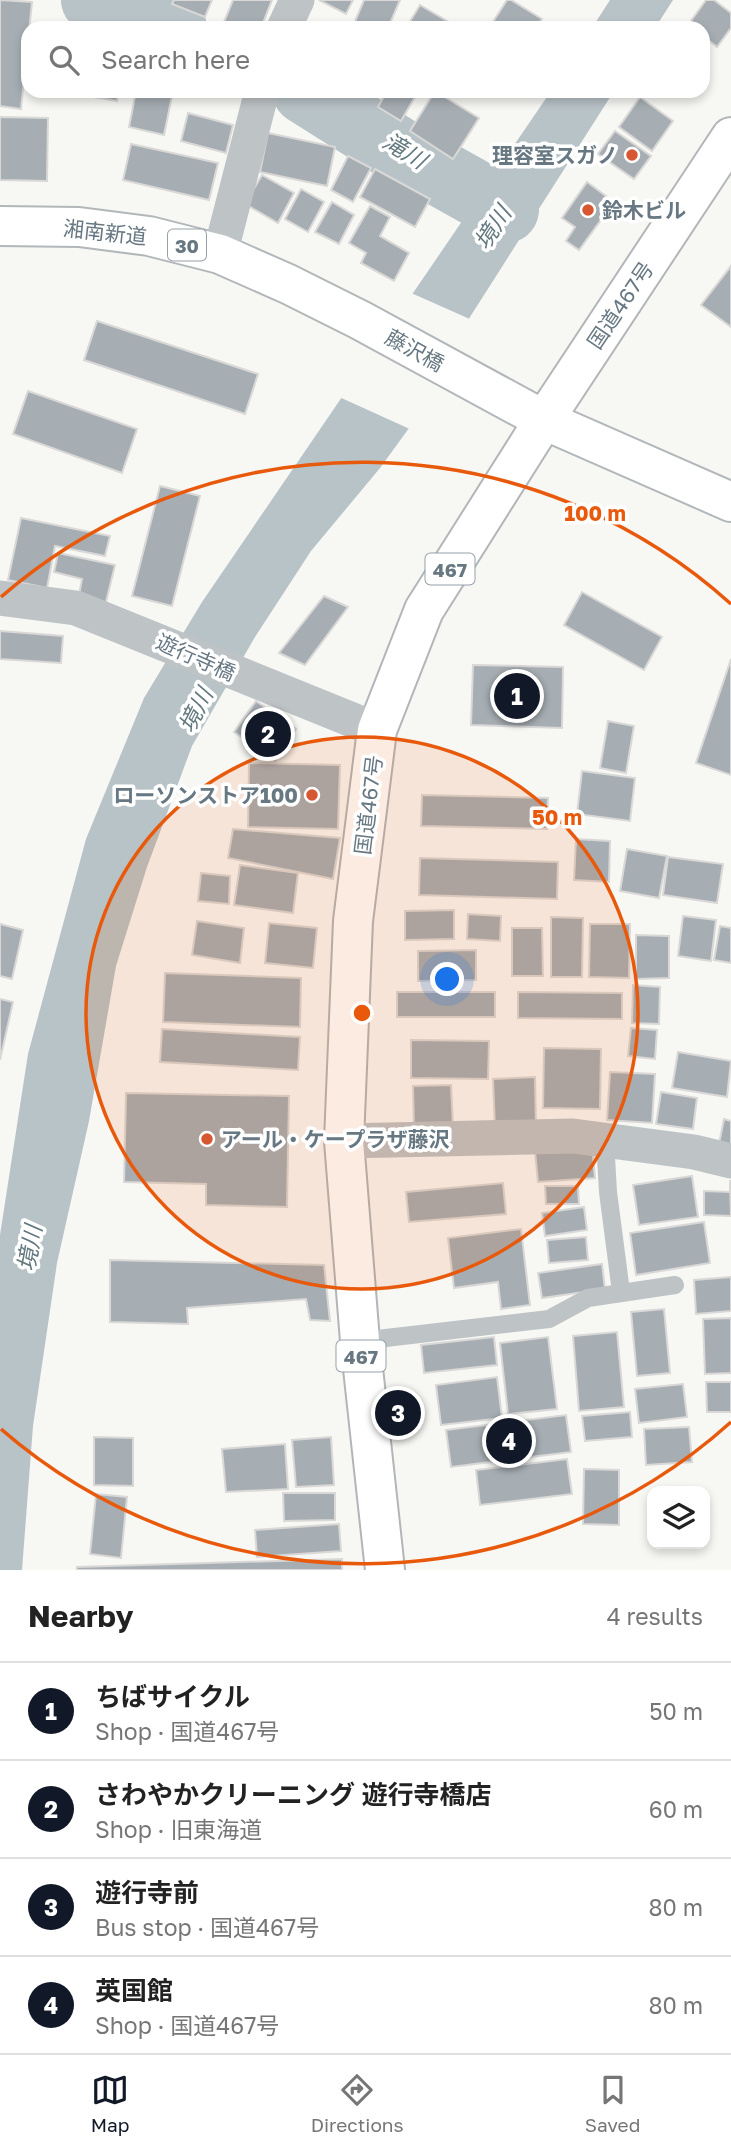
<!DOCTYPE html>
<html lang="en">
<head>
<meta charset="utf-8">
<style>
  body { margin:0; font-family:"Golos Text","Noto Sans JP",sans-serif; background:#f6f6f6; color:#222 }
  .controls { position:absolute; right:21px; bottom:21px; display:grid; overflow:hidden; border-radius:14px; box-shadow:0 4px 10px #0003 }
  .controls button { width:63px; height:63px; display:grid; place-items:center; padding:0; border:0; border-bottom:2px solid #e0e0e0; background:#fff; color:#222; font:35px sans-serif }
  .you { position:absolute; left:448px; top:980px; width:24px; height:24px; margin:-18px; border:5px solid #fff; border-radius:50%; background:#1a73e8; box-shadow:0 0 0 10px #1a73e833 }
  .badge { display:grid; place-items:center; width:46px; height:46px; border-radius:50%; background:#111827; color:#fff; font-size:23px; font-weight:700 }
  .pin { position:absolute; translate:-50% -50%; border:4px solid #fff; box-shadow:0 2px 7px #0006 }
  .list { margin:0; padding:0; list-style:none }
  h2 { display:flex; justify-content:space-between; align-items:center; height:91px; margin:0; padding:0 28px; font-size:30px }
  h2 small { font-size:23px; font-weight:400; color:#767676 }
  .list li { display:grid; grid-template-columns:46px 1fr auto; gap:21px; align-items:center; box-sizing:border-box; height:98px; padding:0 28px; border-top:2px solid #e0e0e0 }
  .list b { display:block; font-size:26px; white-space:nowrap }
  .list p { margin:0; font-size:23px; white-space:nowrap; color:#767676 }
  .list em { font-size:23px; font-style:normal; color:#767676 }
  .icon { flex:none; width:38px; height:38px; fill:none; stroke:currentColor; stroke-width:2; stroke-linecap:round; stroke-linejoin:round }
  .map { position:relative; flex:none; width:731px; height:1570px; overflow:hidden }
  .search { position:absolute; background:#fff; box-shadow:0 4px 10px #0003; left:21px; right:21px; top:21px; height:77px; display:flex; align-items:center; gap:18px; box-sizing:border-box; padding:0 24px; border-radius:21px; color:#767676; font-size:26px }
  .sheet { height:483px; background:#fff }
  nav { display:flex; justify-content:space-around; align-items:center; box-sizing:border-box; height:98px; border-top:2px solid #e0e0e0; background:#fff; font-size:19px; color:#767676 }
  nav a { display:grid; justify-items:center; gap:4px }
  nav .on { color:#111827 }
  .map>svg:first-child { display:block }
  .water { fill:#b8c3c7 }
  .pier { fill:#f7f7f4 }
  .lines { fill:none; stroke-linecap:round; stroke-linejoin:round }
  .river { stroke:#b8c3c7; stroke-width:66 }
  .building { fill:#a6aeb3; stroke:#d9d8d7; stroke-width:2 }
  .primary-casing { stroke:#b2b7ba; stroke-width:42 }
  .highway-casing { stroke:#b2b6b9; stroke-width:42 }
  .lane { stroke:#bec3c6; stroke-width:18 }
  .street { stroke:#bec3c6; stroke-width:35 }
  .primary { stroke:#fff; stroke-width:38 }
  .highway { stroke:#fff; stroke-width:38 }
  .ring { fill:none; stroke:#e8590c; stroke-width:3.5 }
  .poi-dot { fill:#d85733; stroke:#fff; stroke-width:2.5 }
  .labels { text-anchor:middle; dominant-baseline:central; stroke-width:7; stroke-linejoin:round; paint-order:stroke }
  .shield { fill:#fff; stroke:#95a0a8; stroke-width:2 }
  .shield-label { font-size:19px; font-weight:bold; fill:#687883 }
  .poi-label { font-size:21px; font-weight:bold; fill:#687883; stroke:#fff; text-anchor:end }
  .street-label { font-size:21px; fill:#687883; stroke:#fff }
  .water-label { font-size:23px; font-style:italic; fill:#63787f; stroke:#fff }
  .centre { fill:#e8590c; stroke:#fff; stroke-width:3.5 }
  .ring-label { font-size:21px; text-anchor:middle; font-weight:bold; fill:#e8590c; stroke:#fff; stroke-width:7; stroke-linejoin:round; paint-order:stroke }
</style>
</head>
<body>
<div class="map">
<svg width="731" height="1570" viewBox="0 0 731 1570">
  <rect width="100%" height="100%" fill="#f7f7f4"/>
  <!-- water -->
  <g class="water">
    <path d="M 610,0 L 673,0 L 655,28 L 592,28 Z"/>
    <path d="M 551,91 L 614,91 L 447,353 L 428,402 L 380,468 L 311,551 L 255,637 L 192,746 L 147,867 L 116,966 L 89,1121 L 57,1263 L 33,1426 L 22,1570 L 0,1570 L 0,1235 L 28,1054 L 86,839 L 144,698 L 202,602 Z"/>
  </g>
  <!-- pier -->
  <path class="pier" d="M 409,292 L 472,320 L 450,355 L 431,404 L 412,430 L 337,396 Z"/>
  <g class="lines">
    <!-- river -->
    <g class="river">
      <path d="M 94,0 L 112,4 L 174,28"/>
      <path d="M 305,91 L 397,149 L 506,210"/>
    </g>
  </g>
  <!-- building -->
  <g class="building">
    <path d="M 0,0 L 32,2 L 21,109 L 0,106 Z"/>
    <path d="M 174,0 L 212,0 L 205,17 L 172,4 Z"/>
    <path d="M 233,0 L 272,0 L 261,28 L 238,28 L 224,22 Z"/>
    <path d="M 319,0 L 353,0 L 346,14 Z"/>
    <path d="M 364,0 L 400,0 L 388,28 L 358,28 L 353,26 Z"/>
    <path d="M 507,0 L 511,0 L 542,19 L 536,28 L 489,28 Z"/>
    <path d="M 706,0 L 714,0 L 731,13 L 731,28 L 717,47 L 703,36 L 703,28 L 692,28 L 688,25 Z"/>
    <path d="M 420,5 L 459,28 L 406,28 Z"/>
    <path d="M 60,91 L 119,91 L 117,101 Z"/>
    <path d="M 136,91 L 173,91 L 164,135 L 129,127 Z"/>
    <path d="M 387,91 L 410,91 L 416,95 L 401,121 L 378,107 Z"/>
    <path d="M 435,91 L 479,118 L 453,159 L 410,131 Z"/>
    <path d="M 640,97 L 673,121 L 652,151 L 619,127 Z"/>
    <path d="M 188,113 L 233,125 L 226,153 L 181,141 Z"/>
    <path d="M 0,117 L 48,118 L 47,181 L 0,180 Z"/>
    <path d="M 615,131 L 651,156 L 634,179 L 598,154 Z"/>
    <path d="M 268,133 L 335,147 L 327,186 L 260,172 Z"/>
    <path d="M 131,144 L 218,163 L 209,200 L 123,180 Z"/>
    <path d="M 348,156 L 371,168 L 353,202 L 331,190 Z"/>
    <path d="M 375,169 L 430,199 L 415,227 L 360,197 Z"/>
    <path d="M 262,175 L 294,193 L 278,223 L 245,204 Z"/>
    <path d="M 587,182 L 614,202 L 579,250 L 566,241 L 575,227 L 562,218 Z"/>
    <path d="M 301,189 L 324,202 L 308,232 L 285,219 Z"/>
    <path d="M 332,202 L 354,215 L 339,244 L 315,232 Z"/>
    <path d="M 370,206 L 390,217 L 380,236 L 409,253 L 394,281 L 361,263 L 366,253 L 349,243 Z"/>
    <path d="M 731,266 L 731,327 L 701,305 Z"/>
    <path d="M 97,321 L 258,374 L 245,414 L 84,360 Z"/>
    <path d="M 28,391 L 137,429 L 122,473 L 13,434 Z"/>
    <path d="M 160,486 L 200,496 L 172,606 L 132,596 Z"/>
    <path d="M 21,518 L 110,536 L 105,556 L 55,546 L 47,588 L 8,580 Z"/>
    <path d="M 58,553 L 115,565 L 105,606 L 78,600 L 82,579 L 54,572 Z"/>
    <path d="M 582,592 L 662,637 L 644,670 L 564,625 Z"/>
    <path d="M 324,596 L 348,607 L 305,665 L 279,653 Z"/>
    <path d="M 0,631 L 63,636 L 61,663 L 0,659 Z"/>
    <path d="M 731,659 L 731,775 L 696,763 Z"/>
    <path d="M 473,665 L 563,667 L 562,728 L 471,725 Z"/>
    <path d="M 256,701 L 296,729 L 275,761 L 234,732 Z"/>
    <path d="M 608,721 L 634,726 L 626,773 L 600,768 Z"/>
    <path d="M 249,763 L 340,765 L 338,829 L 248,827 Z"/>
    <path d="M 582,771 L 635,778 L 630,821 L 577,814 Z"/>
    <path d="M 422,795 L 548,798 L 547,829 L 421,826 Z"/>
    <path d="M 233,829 L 340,838 L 333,879 L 228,858 Z"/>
    <path d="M 576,839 L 610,841 L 609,882 L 574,880 Z"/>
    <path d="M 627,849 L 667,856 L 659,898 L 620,891 Z"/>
    <path d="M 668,857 L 723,864 L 717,903 L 663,895 Z"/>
    <path d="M 420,858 L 558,862 L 557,899 L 419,895 Z"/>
    <path d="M 240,865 L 298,873 L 293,913 L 234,905 Z"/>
    <path d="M 201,873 L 230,876 L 229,904 L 198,901 Z"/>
    <path d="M 454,910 L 454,939 L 405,940 L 405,911 Z"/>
    <path d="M 468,914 L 501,916 L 500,941 L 467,939 Z"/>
    <path d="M 683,916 L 716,920 L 711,961 L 678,956 Z"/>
    <path d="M 551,917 L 583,918 L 582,977 L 551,977 Z"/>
    <path d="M 197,921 L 244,928 L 240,963 L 192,955 Z"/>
    <path d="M 269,923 L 317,928 L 313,968 L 265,963 Z"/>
    <path d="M 0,924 L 23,930 L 12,979 L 0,976 Z"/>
    <path d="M 590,924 L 630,924 L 629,978 L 589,977 Z"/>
    <path d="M 720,926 L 731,928 L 731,963 L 714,960 Z"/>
    <path d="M 512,928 L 542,928 L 543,976 L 512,976 Z"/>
    <path d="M 636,935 L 669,936 L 669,978 L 636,979 Z"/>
    <path d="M 476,950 L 476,980 L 418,981 L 418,951 Z"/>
    <path d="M 165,973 L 301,978 L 300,1027 L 163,1022 Z"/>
    <path d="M 633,985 L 660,987 L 659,1024 L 632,1023 Z"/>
    <rect x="397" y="992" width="98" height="25"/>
    <path d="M 518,992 L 622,993 L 622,1019 L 518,1018 Z"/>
    <path d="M 0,999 L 13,1002 L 0,1060 Z"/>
    <path d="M 631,1028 L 657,1030 L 655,1059 L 628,1056 Z"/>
    <path d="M 162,1029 L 300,1037 L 298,1070 L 160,1062 Z"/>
    <path d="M 411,1040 L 489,1041 L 488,1079 L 411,1078 Z"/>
    <path d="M 544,1048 L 601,1049 L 600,1109 L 543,1108 Z"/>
    <path d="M 678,1052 L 731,1061 L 727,1097 L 672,1088 Z"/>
    <path d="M 610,1072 L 655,1074 L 652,1123 L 607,1120 Z"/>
    <path d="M 535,1077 L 536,1128 L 495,1129 L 493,1079 Z"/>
    <path d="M 451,1085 L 453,1128 L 414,1129 L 413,1086 Z"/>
    <path d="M 661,1092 L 697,1098 L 693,1129 L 656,1124 Z"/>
    <path d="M 126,1093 L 289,1096 L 287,1207 L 206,1205 L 206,1184 L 124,1182 Z"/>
    <path d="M 724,1119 L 731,1121 L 731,1151 L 718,1149 Z"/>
    <path d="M 592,1146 L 595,1178 L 538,1182 L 535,1151 Z"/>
    <path d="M 692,1176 L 698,1217 L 639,1225 L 633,1185 Z"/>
    <path d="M 730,1180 L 731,1216 L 704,1215 L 704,1191 L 730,1192 Z"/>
    <path d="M 503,1183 L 506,1214 L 409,1222 L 406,1192 Z"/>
    <path d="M 545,1186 L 578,1186 L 579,1204 L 546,1204 Z"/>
    <path d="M 584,1207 L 587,1230 L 545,1236 L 542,1213 Z"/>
    <path d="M 704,1222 L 710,1263 L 636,1275 L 630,1233 Z"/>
    <path d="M 521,1229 L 530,1305 L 501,1309 L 498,1282 L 454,1288 L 448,1238 Z"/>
    <path d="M 586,1237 L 588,1260 L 549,1263 L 547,1240 Z"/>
    <path d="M 110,1260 L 324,1265 L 330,1321 L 310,1320 L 306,1299 L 187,1308 L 188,1324 L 110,1322 Z"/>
    <path d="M 602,1264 L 605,1289 L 542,1298 L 538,1273 Z"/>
    <path d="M 731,1277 L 731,1311 L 696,1314 L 694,1280 Z"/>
    <path d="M 664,1309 L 670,1373 L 637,1376 L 631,1312 Z"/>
    <path d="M 731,1318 L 731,1373 L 705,1374 L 703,1319 Z"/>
    <path d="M 617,1332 L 624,1407 L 579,1411 L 573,1336 Z"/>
    <path d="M 494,1337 L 497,1365 L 424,1373 L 421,1345 Z"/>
    <path d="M 548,1337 L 557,1409 L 508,1414 L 500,1343 Z"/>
    <path d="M 497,1377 L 502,1418 L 441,1425 L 436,1385 Z"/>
    <path d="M 706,1382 L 731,1382 L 731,1412 L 707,1412 Z"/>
    <path d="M 683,1384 L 687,1417 L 639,1423 L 635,1389 Z"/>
    <path d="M 630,1412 L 632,1437 L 585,1441 L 582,1416 Z"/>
    <path d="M 566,1415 L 571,1452 L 451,1467 L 446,1430 Z"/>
    <path d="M 689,1427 L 692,1462 L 646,1465 L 644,1429 Z"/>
    <path d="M 94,1437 L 133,1438 L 133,1486 L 94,1485 Z"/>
    <path d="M 331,1437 L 334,1485 L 296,1487 L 292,1440 Z"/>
    <path d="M 285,1444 L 288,1489 L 226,1492 L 222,1449 Z"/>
    <path d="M 567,1459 L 572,1494 L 480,1505 L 476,1470 Z"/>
    <path d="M 584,1469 L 619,1470 L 619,1525 L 583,1524 Z"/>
    <path d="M 283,1493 L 335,1493 L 335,1520 L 284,1521 Z"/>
    <path d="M 96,1494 L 127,1497 L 121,1558 L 90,1554 Z"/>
    <path d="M 339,1524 L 341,1551 L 257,1557 L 255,1530 Z"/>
    <path d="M 342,1559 L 342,1570 L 77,1570 L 77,1567 Z"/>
  </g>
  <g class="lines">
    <defs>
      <path id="primary" d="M 0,226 L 79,227 L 149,236 L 220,254 L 288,284 L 360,320 L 544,420 L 731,502"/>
      <path id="highway" d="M 385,1570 L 360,1341 L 344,1141 L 353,921 L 377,730 L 424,610 L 544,420 L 731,137"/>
    </defs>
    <!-- primary casing -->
    <use href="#primary" class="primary-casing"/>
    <!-- highway casing -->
    <use href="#highway" class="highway-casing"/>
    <!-- lane -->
    <g class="lane">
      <path d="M 605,1140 L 608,1192 L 621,1292"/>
      <path d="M 360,1341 L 549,1319 L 588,1298 L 675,1285"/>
    </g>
    <!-- street -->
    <g class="street">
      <path d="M 284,28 L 297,0"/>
      <path d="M 220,254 L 262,91"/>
      <path d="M 0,598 L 76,608 L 377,730"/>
      <path d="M 344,1141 L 573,1136 L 694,1152 L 731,1161"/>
    </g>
    <!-- primary -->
    <use href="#primary" class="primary"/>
    <!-- highway -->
    <use href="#highway" class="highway"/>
  </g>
  <!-- distance rings -->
  <circle cx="362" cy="1013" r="276" fill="#e8590c" fill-opacity=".12"/>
  <g class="ring">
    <circle cx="362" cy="1013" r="276"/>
    <path d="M731 1422A551 551 0 0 1 1 1429M1 597A551 551 0 0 1 731 604"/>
  </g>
  <!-- markers -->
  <g class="poi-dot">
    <circle cx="632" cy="155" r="7"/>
    <circle cx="588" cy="210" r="7"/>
    <circle cx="312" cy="795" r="7"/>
    <circle cx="207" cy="1139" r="7"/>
  </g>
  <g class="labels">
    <!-- shield labels -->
    <g class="shield">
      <rect x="168" y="229.5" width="38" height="31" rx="5"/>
      <rect x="425.5" y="553.5" width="49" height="31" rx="5"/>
      <rect x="336.5" y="1340.5" width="49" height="31" rx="5"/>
    </g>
    <g class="shield-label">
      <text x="187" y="245">30</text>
      <text x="450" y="569">467</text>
      <text x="361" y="1356">467</text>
    </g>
    <!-- poi labels -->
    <g class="poi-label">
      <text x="618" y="155">理容室スガノ</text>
      <text x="602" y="210" text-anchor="start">鈴木ビル</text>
      <text x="298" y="795">ローソンストア100</text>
      <text x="221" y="1139" text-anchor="start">アール・ケープラザ藤沢</text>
    </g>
    <!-- street labels -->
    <g class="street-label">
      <text transform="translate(105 232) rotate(6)">湘南新道</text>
      <text transform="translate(620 305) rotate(-56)">国道467号</text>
      <text transform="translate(415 350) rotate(29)">藤沢橋</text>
      <text transform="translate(196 657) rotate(24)">遊行寺橋</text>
      <text transform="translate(368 805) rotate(-83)">国道467号</text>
    </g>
    <!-- water labels -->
    <g class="water-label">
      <text transform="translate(405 150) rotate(31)">滝川</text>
      <text transform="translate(492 227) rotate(-57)">境川</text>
      <text transform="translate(195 710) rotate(-63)">境川</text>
      <text transform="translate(29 1248) rotate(-80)">境川</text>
    </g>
  </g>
  <circle cx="362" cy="1013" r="10" class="centre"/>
  <g class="ring-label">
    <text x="595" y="521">100 m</text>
    <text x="557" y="825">50 m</text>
  </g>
</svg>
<div class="controls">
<button><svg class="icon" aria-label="layers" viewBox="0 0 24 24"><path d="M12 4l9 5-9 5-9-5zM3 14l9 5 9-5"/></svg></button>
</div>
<div class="you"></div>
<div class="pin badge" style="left:517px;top:696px">1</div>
<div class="pin badge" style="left:268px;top:734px">2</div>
<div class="pin badge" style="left:398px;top:1413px">3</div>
<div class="pin badge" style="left:509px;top:1441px">4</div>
<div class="search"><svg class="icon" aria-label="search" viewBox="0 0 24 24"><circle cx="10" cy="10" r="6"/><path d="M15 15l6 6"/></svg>Search here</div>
</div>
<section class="sheet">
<h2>Nearby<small>4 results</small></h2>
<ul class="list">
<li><span class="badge">1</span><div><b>ちばサイクル</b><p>Shop · 国道467号</p></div><em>50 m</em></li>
<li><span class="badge">2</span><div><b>さわやかクリーニング 遊行寺橋店</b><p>Shop · 旧東海道</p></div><em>60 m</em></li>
<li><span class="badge">3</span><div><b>遊行寺前</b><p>Bus stop · 国道467号</p></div><em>80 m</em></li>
<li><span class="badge">4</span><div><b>英国館</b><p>Shop · 国道467号</p></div><em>80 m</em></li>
</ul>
</section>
<nav>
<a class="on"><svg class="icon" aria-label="map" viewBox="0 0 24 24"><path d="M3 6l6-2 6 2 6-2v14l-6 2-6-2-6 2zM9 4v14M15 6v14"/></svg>Map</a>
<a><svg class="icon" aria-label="directions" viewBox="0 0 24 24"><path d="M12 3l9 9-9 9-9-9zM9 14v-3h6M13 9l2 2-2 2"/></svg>Directions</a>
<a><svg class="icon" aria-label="saved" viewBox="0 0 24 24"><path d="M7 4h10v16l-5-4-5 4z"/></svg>Saved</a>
</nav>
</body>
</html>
